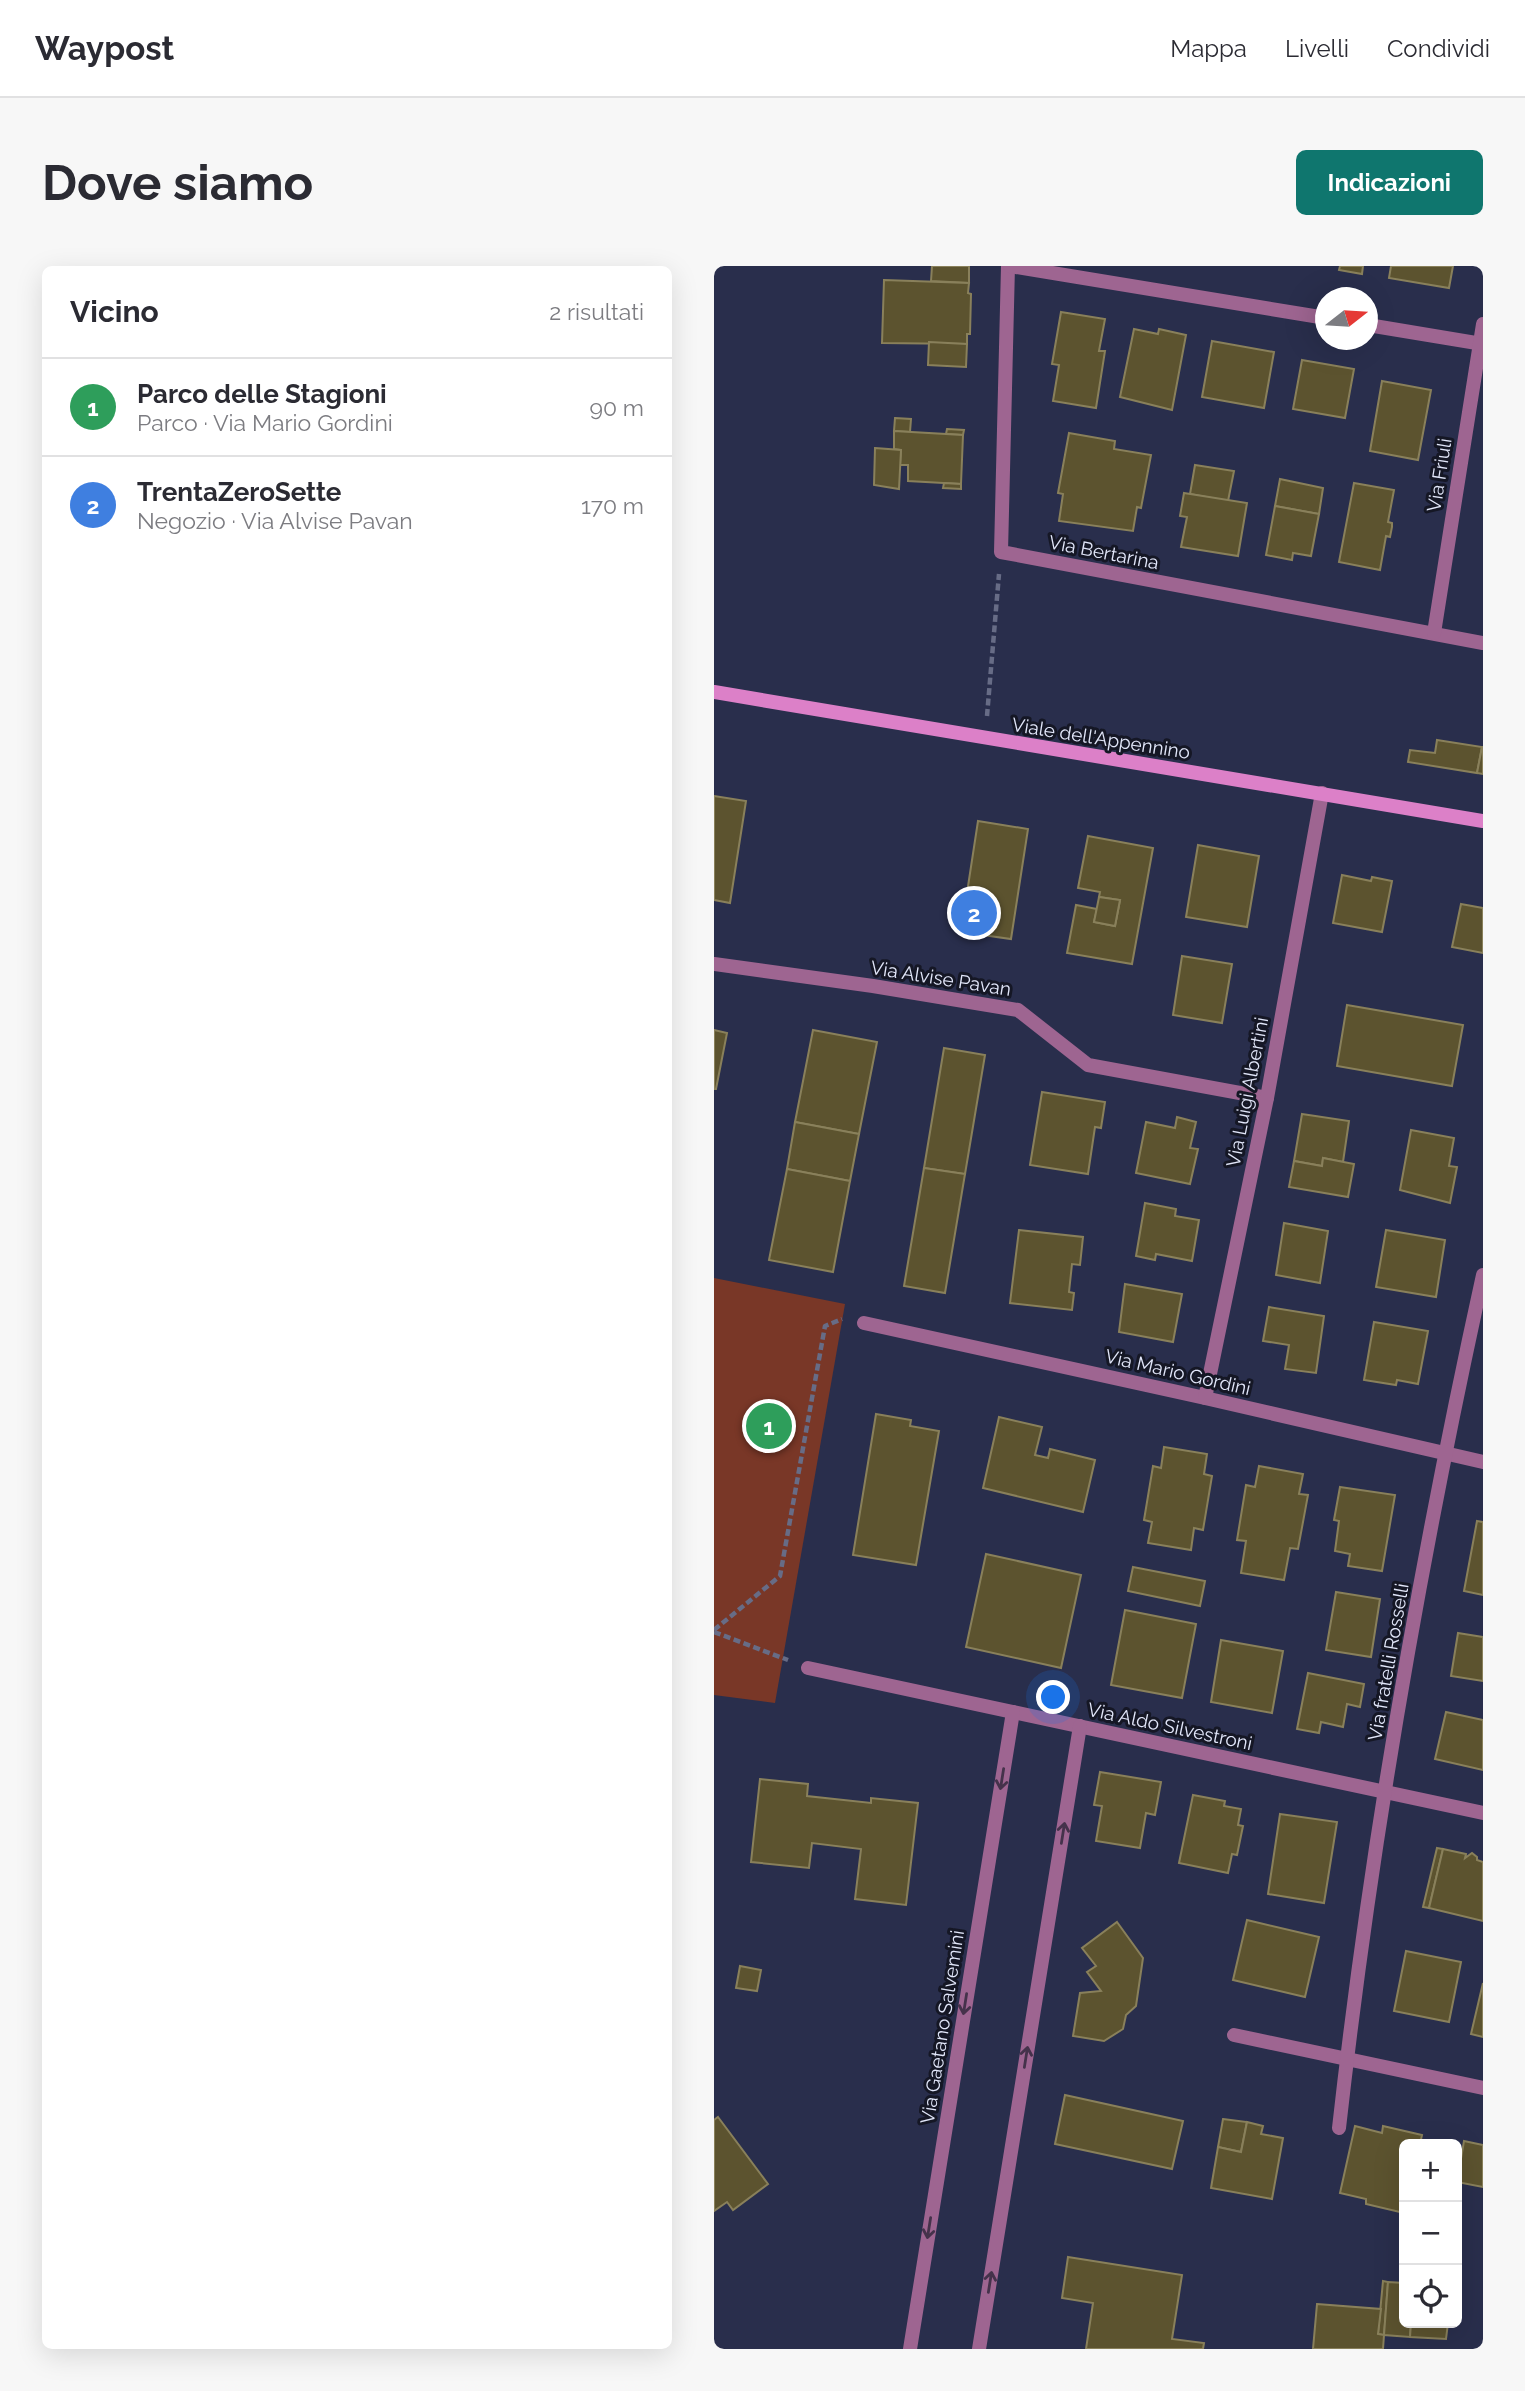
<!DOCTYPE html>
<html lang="it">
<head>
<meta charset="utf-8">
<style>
  body { margin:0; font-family:Raleway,sans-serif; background:#f7f7f7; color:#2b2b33 }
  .controls { position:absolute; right:21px; bottom:21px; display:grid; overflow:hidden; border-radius:10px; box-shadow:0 7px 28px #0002 }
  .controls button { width:63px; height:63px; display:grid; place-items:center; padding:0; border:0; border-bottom:2px solid #e1e1e2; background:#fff; color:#2b2b33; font:35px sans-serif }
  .compass { position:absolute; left:601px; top:21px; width:63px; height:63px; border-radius:50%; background:#fff; box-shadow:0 7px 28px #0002; rotate:73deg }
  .you { position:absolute; left:340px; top:1432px; width:24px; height:24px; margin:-18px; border:5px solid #fff; border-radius:50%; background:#1a73e8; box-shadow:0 0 0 10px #1a73e833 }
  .badge { display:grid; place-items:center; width:46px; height:46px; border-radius:50%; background:#0f766e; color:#fff; font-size:23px; font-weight:700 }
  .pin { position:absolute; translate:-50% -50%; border:4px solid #fff; box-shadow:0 2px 7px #0006 }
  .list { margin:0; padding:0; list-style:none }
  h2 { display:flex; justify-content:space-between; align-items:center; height:91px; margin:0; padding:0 28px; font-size:30px }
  h2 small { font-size:23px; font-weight:400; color:#7c7c81 }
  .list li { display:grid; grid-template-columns:46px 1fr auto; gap:21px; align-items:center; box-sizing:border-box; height:98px; padding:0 28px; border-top:2px solid #e1e1e2 }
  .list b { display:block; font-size:26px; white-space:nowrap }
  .list p { margin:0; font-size:23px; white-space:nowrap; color:#7c7c81 }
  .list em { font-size:23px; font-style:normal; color:#7c7c81 }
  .icon { flex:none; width:38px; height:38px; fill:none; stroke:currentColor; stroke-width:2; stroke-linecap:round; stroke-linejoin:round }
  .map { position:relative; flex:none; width:769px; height:2083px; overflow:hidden; border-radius:10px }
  header { display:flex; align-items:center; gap:42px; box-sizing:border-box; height:98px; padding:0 35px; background:#fff; border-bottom:2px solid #e1e1e2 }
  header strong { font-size:33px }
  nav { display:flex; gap:38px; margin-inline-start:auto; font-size:24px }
  .intro { display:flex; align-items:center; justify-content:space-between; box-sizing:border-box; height:168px; padding:0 42px }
  h1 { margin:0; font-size:49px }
  .button { padding:18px 32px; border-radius:10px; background:#0f766e; color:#fff; font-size:24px; font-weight:700 }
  main { display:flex; gap:42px; padding:0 42px }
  aside { flex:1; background:#fff; border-radius:10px; box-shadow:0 7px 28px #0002 }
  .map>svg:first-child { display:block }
  .green { fill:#793727 }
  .building { fill:#5c532f; stroke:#89805b; stroke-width:2 }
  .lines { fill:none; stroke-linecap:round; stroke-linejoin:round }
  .path { stroke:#676c86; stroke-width:4.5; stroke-dasharray:7 3.5; stroke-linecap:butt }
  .minor { stroke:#9e6591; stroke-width:14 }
  .secondary { stroke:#dc80c8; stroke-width:14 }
  .oneway { stroke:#45324b }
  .labels { text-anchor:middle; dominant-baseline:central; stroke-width:6; stroke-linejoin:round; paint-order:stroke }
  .street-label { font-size:19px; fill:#e2e7fa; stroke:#151725 }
</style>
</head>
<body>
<header>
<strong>Waypost</strong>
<nav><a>Mappa</a><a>Livelli</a><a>Condividi</a></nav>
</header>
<div class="intro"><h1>Dove siamo</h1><a class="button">Indicazioni</a></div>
<main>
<aside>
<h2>Vicino<small>2 risultati</small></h2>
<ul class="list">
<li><span class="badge" style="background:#2e9e5b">1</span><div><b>Parco delle Stagioni</b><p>Parco · Via Mario Gordini</p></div><em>90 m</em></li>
<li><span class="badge" style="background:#3f7fe0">2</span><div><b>TrentaZeroSette</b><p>Negozio · Via Alvise Pavan</p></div><em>170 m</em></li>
</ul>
</aside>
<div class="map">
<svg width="769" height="2083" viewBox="0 0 769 2083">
  <rect width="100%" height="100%" fill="#292e4c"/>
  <!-- green -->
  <path class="green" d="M 0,1012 L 131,1038 L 61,1437 L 0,1429 Z"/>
  <!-- building -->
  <g class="building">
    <path d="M 218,0 L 255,0 L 255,17 L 217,15 Z"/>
    <path d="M 626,0 L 649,0 L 648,8 L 625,4 Z"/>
    <path d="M 677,0 L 739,0 L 735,22 L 675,12 Z"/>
    <path d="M 170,14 L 255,17 L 254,27 L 257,28 L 256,68 L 253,68 L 253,78 L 168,77 Z"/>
    <path d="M 347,46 L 391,53 L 385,85 L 391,85 L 382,142 L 339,135 L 345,99 L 338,98 Z"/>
    <path d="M 420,63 L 444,68 L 445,63 L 472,69 L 458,144 L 406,131 Z"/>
    <path d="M 498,75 L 560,86 L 550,142 L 488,131 Z"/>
    <path d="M 215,76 L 253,78 L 252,101 L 214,99 Z"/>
    <path d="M 588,94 L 640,103 L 631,152 L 579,143 Z"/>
    <path d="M 668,115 L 717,124 L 704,194 L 656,185 Z"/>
    <path d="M 181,152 L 197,153 L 196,166 L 180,165 Z"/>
    <path d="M 233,163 L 250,164 L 249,169 L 232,168 Z"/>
    <path d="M 180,165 L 249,169 L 247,218 L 194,215 L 194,199 L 186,199 L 187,184 L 180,183 Z"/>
    <path d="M 355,167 L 401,175 L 400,183 L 437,189 L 427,242 L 423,241 L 419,265 L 345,255 L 349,228 L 344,227 Z"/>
    <path d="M 161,182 L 187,184 L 185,223 L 160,219 Z"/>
    <path d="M 481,199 L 520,205 L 514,235 L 476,228 Z"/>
    <path d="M 566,213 L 609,222 L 605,248 L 561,240 Z"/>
    <path d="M 230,217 L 247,218 L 247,223 L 229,222 Z"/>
    <path d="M 640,217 L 680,224 L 674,256 L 678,257 L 678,261 L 676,271 L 672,270 L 666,304 L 625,296 Z"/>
    <path d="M 470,227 L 533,237 L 524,290 L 467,281 L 473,251 L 466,250 Z"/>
    <path d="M 561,240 L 605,248 L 597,290 L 579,287 L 578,294 L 552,289 Z"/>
    <path d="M 723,474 L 768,481 L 763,507 L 694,496 L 696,484 L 721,487 Z"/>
    <path d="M 768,481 L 769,481 L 769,508 L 763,507 Z"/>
    <path d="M 0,530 L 32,535 L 16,637 L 0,634 Z"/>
    <path d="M 264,555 L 314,563 L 297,673 L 247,666 Z"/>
    <path d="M 374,570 L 439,582 L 418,698 L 353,687 L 362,639 L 383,643 L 380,656 L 401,660 L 406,634 L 385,631 L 386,626 L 364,622 Z"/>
    <path d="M 484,579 L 545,590 L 533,661 L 472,651 Z"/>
    <path d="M 628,609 L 657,615 L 658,611 L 678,615 L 668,666 L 619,657 Z"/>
    <path d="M 385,631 L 406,634 L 401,660 L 380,656 Z"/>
    <path d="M 747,638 L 769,642 L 769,687 L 738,681 Z"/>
    <path d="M 468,690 L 518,698 L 508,757 L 459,749 Z"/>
    <path d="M 633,739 L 749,759 L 738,820 L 623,800 Z"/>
    <path d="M 0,764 L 13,767 L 2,823 L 0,823 Z"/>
    <path d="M 99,764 L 163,776 L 145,868 L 81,856 Z"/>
    <path d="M 230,782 L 271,789 L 251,908 L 210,902 Z"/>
    <path d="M 328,826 L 391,836 L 387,862 L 381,861 L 374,908 L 316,899 Z"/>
    <path d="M 588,848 L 635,855 L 629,896 L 609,892 L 608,900 L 580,895 Z"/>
    <path d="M 463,851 L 482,856 L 476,882 L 484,883 L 476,918 L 422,907 L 432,856 L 461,862 Z"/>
    <path d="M 81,856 L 145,868 L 136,915 L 73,903 Z"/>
    <path d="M 697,864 L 740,872 L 735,900 L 743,901 L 736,937 L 686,924 Z"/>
    <path d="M 609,892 L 640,898 L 634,931 L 575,921 L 580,895 L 608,900 Z"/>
    <path d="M 210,902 L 251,908 L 231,1027 L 190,1020 Z"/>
    <path d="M 73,903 L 136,915 L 119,1006 L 55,994 Z"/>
    <path d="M 431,937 L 462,943 L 461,950 L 485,954 L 478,995 L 442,988 L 441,994 L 422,990 Z"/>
    <path d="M 570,957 L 614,965 L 606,1017 L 562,1009 Z"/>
    <path d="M 305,964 L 369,971 L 366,999 L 358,998 L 355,1026 L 360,1027 L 358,1044 L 296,1037 Z"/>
    <path d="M 672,964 L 731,974 L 722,1031 L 662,1021 Z"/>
    <path d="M 411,1018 L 468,1028 L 459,1076 L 405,1066 Z"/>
    <path d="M 555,1041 L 610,1050 L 602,1107 L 571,1103 L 575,1079 L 549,1075 Z"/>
    <path d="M 660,1056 L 714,1065 L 704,1118 L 683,1114 L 682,1119 L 650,1114 Z"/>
    <path d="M 162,1148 L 197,1154 L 196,1160 L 225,1165 L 202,1299 L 139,1289 Z"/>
    <path d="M 285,1151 L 328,1161 L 321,1189 L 334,1192 L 336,1183 L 381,1194 L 369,1246 L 269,1222 Z"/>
    <path d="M 450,1181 L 493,1188 L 490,1208 L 498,1210 L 489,1264 L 480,1262 L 477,1284 L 434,1277 L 438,1256 L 430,1254 L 439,1200 L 447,1202 Z"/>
    <path d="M 545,1200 L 589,1208 L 585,1228 L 594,1229 L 584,1283 L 576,1282 L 570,1314 L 527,1307 L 532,1275 L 523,1274 L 532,1219 L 541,1221 Z"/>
    <path d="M 626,1221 L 681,1229 L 668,1305 L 634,1300 L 636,1288 L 621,1285 L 625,1255 L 620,1254 Z"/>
    <path d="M 763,1255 L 769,1256 L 769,1329 L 750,1325 Z"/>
    <path d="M 272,1288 L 367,1309 L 347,1402 L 252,1381 Z"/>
    <path d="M 419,1301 L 491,1315 L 486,1340 L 414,1325 Z"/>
    <path d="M 622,1326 L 666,1333 L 657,1391 L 612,1384 Z"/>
    <path d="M 411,1344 L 482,1358 L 468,1432 L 397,1419 Z"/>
    <path d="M 744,1367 L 769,1371 L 769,1415 L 737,1410 Z"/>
    <path d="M 507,1374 L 569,1385 L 558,1447 L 497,1436 Z"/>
    <path d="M 594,1407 L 650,1418 L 646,1441 L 633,1438 L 629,1461 L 607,1456 L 605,1467 L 583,1463 Z"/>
    <path d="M 732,1446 L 769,1454 L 769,1504 L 721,1493 Z"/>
    <path d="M 386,1506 L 447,1516 L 441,1549 L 432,1547 L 426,1582 L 382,1575 L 388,1540 L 380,1539 Z"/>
    <path d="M 46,1513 L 94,1518 L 93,1530 L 157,1537 L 157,1532 L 204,1537 L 192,1639 L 141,1633 L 147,1583 L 98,1577 L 95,1602 L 37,1596 Z"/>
    <path d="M 479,1529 L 511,1535 L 510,1540 L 527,1543 L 524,1559 L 529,1560 L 523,1589 L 518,1588 L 514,1607 L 465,1597 Z"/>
    <path d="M 566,1548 L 623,1556 L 610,1637 L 554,1628 Z"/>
    <path d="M 723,1582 L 729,1583 L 715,1642 L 709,1641 Z"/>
    <path d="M 729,1583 L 752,1588 L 751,1592 L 758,1587 L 763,1591 L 763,1594 L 769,1596 L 769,1655 L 715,1642 Z"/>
    <path d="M 533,1654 L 605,1671 L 591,1731 L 519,1714 Z"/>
    <path d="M 403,1656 L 429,1692 L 422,1740 L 412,1749 L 409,1763 L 390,1775 L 359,1770 L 366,1727 L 387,1725 L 373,1706 L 382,1700 L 368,1682 Z"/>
    <path d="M 692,1685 L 747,1696 L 735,1756 L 680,1745 Z"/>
    <path d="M 26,1700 L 47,1704 L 43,1725 L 22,1722 Z"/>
    <path d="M 769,1717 L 769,1771 L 757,1768 Z"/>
    <path d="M 351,1829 L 469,1855 L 458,1903 L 341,1878 Z"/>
    <path d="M 4,1851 L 54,1918 L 19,1944 L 13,1936 L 0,1945 L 0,1854 Z"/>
    <path d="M 509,1853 L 533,1856 L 527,1886 L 504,1881 Z"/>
    <path d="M 533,1856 L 549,1860 L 547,1868 L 569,1872 L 558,1933 L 497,1922 L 504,1881 L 527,1886 Z"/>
    <path d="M 641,1860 L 668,1867 L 669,1860 L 708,1869 L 706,1878 L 690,1878 L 690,1947 L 652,1938 L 652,1933 L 626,1927 Z"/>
    <path d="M 750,1875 L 769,1879 L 769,1921 L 743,1916 Z"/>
    <path d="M 354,1991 L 468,2009 L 458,2073 L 490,2077 L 489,2083 L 372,2083 L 379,2037 L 348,2032 Z"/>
    <path d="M 669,2015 L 674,2016 L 670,2069 L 664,2068 Z"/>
    <path d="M 674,2016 L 690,2017 L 690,2057 L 697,2057 L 696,2071 L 670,2069 Z"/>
    <path d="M 603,2038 L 667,2043 L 664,2068 L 670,2069 L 669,2083 L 599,2083 Z"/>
    <path d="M 697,2057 L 734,2057 L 732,2073 L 696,2071 Z"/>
  </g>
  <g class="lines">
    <!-- path -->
    <g class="path">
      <path d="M 273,450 L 285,308"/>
      <path d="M 0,1364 L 66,1310 L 111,1060 L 128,1053"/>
      <path d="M 0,1366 L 74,1394"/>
    </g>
    <!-- minor -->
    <g class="minor">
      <path d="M 294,0 L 287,286 L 769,377"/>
      <path d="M 296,0 L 612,52"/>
      <path d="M 654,59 L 769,78"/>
      <path d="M 720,367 L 769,58"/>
      <path d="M 0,698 L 159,720 L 304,744 L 374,799 L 553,832"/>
      <path d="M 150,1057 L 491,1132 L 769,1196"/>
      <path d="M 491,1132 L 553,832 L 608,527"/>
      <path d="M 94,1402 L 769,1547"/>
      <path d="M 520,1769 L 769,1822"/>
      <path d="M 625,1862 C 657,1576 707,1291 769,1009"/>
      <path d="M 196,2083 L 299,1446"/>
      <path d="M 265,2083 L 366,1460"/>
    </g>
    <!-- secondary -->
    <path class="secondary" d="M 0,426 L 769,555"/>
  </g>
  <!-- one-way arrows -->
  <defs><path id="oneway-shaft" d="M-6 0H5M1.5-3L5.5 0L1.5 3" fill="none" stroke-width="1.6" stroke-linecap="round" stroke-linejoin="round" transform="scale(1.75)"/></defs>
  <g class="oneway">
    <use href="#oneway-shaft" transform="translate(288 1513) rotate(99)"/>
    <use href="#oneway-shaft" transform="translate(349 1567) rotate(-81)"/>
    <use href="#oneway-shaft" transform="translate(251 1738) rotate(99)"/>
    <use href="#oneway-shaft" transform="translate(312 1791) rotate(-81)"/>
    <use href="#oneway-shaft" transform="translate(215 1962) rotate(99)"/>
    <use href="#oneway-shaft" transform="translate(276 2016) rotate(-81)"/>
  </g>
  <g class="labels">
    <!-- street labels -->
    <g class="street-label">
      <text transform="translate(725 209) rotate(-81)">Via Friuli</text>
      <text transform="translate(390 286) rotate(11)">Via Bertarina</text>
      <text transform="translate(387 472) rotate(9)">Viale dell'Appennino</text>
      <text transform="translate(227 712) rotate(9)">Via Alvise Pavan</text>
      <text transform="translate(533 826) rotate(-79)">Via Luigi Albertini</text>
      <text transform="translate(464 1106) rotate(13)">Via Mario Gordini</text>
      <text transform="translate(674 1396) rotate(-80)">Via fratelli Rosselli</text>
      <text transform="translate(456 1460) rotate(12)">Via Aldo Silvestroni</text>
      <text transform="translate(228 1761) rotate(-81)">Via Gaetano Salvemini</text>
    </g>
  </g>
</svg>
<div class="controls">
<button>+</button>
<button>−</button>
<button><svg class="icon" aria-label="locate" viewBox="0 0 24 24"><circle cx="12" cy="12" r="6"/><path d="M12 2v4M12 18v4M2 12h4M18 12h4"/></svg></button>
</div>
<svg class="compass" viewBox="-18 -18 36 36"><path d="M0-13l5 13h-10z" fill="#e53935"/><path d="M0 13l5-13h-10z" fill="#7c7c81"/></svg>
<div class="you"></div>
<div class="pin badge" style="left:55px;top:1160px;background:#2e9e5b">1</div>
<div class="pin badge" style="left:260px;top:647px;background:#3f7fe0">2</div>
</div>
</main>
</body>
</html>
